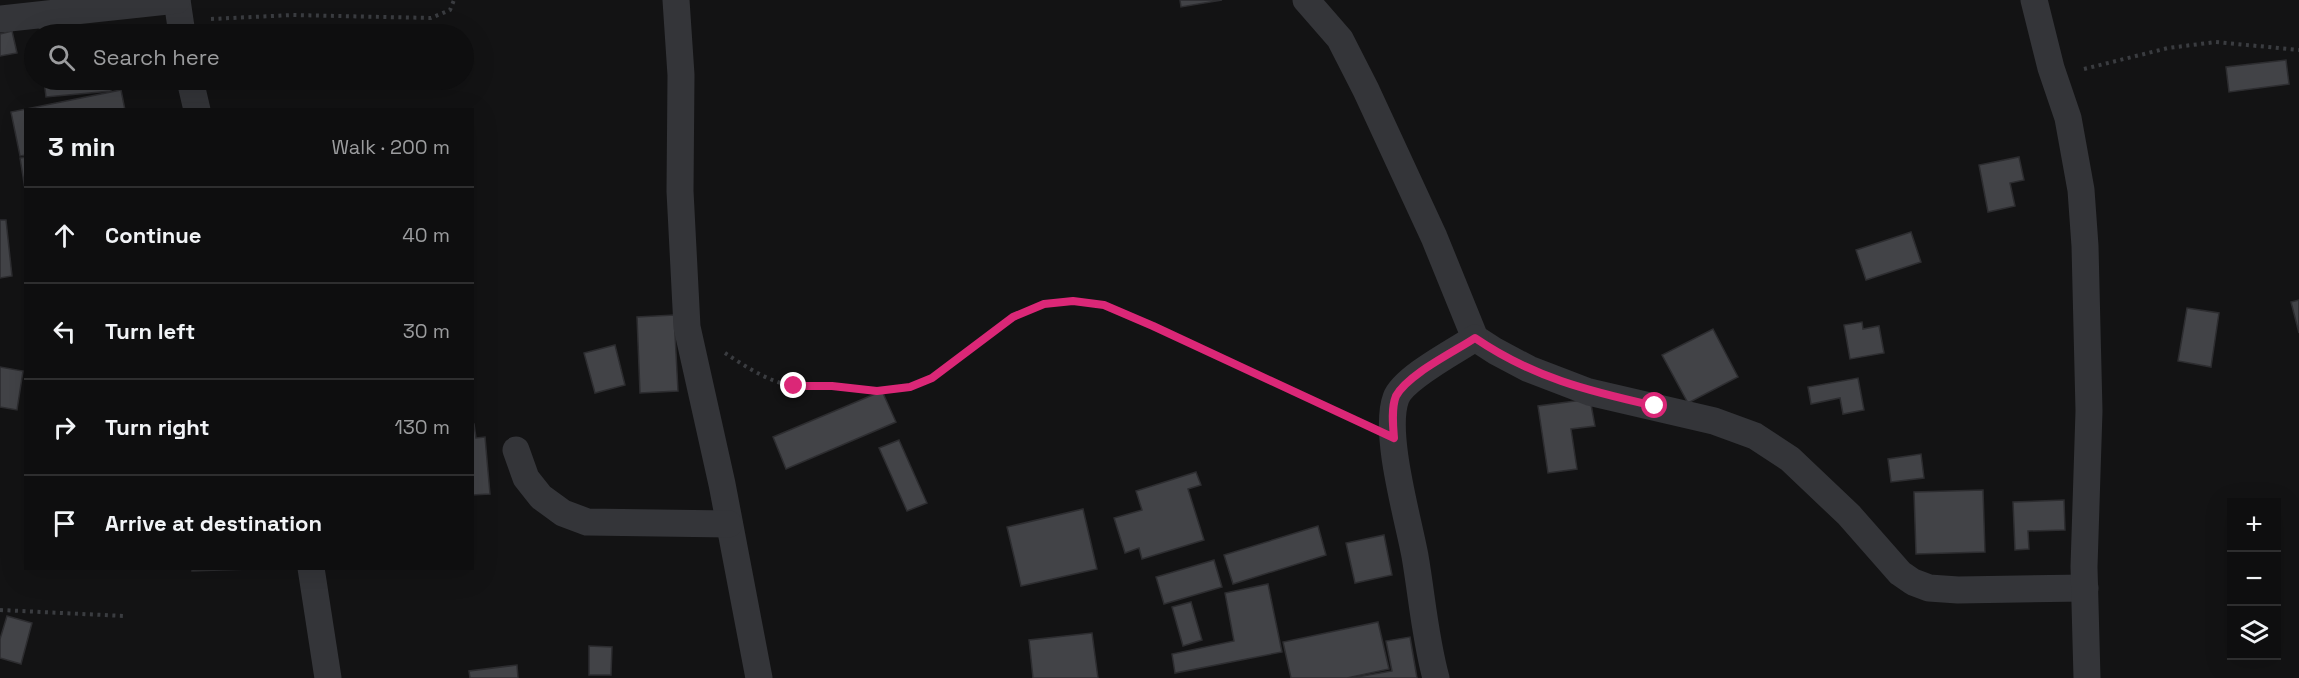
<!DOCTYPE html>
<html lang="en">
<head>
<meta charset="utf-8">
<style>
  body { margin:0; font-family:"Space Grotesk",sans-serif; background:#1c1c1d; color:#f1f3f6 }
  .controls { position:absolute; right:18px; bottom:18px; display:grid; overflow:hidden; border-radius:0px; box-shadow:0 6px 24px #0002 }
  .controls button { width:54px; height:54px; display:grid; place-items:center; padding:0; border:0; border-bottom:2px solid #2e2e2f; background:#0e0e0f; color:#f1f3f6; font:30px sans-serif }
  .stop { position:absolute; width:18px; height:18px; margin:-14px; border:4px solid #db2777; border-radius:50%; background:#fff }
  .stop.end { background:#db2777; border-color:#fff; box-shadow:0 2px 6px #0008 }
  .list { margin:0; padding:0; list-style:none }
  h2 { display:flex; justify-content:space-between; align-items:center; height:78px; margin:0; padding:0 24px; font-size:26px }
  h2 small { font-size:20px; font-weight:400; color:#9b9c9e }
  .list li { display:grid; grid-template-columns:39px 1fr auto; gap:18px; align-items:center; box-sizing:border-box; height:96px; padding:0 24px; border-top:2px solid #2e2e2f }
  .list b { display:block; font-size:22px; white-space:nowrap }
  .list em { font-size:20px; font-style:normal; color:#9b9c9e }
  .icon { flex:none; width:33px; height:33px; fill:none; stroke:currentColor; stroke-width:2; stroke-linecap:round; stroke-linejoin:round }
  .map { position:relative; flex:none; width:2299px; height:678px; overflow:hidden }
  .search { position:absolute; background:#0e0e0f; box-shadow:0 6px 24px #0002; left:24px; top:24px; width:450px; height:66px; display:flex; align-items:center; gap:15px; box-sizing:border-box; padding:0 21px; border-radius:33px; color:#9b9c9e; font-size:22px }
  .panel { position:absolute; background:#0e0e0f; box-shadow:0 6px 24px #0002; left:24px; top:108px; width:450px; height:462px; border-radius:0px }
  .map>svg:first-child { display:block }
  .building { fill:#424347; stroke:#2d2d30; stroke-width:1.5 }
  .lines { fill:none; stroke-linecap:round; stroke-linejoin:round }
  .path { stroke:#3a3c40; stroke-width:4; stroke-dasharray:3 4.5; stroke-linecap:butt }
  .street { stroke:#343539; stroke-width:27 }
  .route { stroke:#db2777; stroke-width:8 }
</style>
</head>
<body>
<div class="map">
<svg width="2299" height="678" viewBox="0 0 2299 678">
  <rect width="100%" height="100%" fill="#131314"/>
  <!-- building -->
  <g class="building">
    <path d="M 1180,0 L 1222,0 L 1181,7 Z"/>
    <path d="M 72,19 L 73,32 L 88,30 L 88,34 L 40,34 L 39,23 Z"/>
    <path d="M 12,31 L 17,53 L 0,56 L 0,34 Z"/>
    <path d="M 2286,60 L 2289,84 L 2229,92 L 2226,67 Z"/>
    <path d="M 44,80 L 110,80 L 111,91 L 46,97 Z"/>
    <path d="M 121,90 L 125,110 L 26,110 L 26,155 L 20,156 L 11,112 Z"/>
    <path d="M 26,157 L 26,189 L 25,189 L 20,158 Z"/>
    <path d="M 2019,157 L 2024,180 L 2010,183 L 2015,206 L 1988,212 L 1979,165 Z"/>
    <path d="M 0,220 L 6,220 L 12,276 L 0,278 Z"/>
    <path d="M 1911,232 L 1921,262 L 1866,280 L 1856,250 Z"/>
    <path d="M 2299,300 L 2299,333 L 2291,302 Z"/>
    <path d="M 2187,308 L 2219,313 L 2211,367 L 2178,361 Z"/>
    <path d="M 674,315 L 678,391 L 640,393 L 637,317 Z"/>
    <path d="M 1862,322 L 1863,329 L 1879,326 L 1884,353 L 1850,359 L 1844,325 Z"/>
    <path d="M 1713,329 L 1738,377 L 1688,403 L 1662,355 Z"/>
    <path d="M 615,345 L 625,385 L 595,393 L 584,353 Z"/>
    <path d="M 0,367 L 23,371 L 17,410 L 0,407 Z"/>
    <path d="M 1858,378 L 1864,410 L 1843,414 L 1840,398 L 1811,404 L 1808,387 Z"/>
    <path d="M 882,391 L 896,422 L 786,469 L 773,437 Z"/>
    <path d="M 1590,399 L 1595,426 L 1571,429 L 1577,469 L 1548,473 L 1538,406 Z"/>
    <path d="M 472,424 L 474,424 L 476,438 L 485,437 L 490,494 L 472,495 Z"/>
    <path d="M 899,440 L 927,503 L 907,511 L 879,448 Z"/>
    <path d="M 1921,454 L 1924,478 L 1891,482 L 1888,459 Z"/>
    <path d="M 1196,472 L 1201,485 L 1188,489 L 1204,540 L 1142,559 L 1139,548 L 1125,553 L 1114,518 L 1142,510 L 1136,491 Z"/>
    <path d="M 1983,490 L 1985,552 L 1916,554 L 1914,492 Z"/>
    <path d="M 2064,500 L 2065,530 L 2028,531 L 2029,549 L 2015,550 L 2013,502 Z"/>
    <path d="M 1083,509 L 1097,569 L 1021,586 L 1007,527 Z"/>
    <path d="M 1318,526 L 1326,555 L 1233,584 L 1224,555 Z"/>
    <path d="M 1384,535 L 1392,575 L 1355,583 L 1346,543 Z"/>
    <path d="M 1214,560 L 1222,587 L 1164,604 L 1156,577 Z"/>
    <path d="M 192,568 L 250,568 L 250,569 L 192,571 Z"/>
    <path d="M 1268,584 L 1282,652 L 1175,673 L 1172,654 L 1234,641 L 1225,593 Z"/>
    <path d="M 1191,602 L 1202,640 L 1183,646 L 1172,607 Z"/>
    <path d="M 7,616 L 32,623 L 21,664 L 0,658 L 0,639 Z"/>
    <path d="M 1378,622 L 1389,669 L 1347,678 L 1291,678 L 1283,642 Z"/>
    <path d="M 1092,633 L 1098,678 L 1033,678 L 1029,640 Z"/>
    <path d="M 1410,637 L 1417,678 L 1351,678 L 1392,671 L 1386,641 Z"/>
    <path d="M 589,646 L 612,647 L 611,675 L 589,675 Z"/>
    <path d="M 517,665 L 518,678 L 470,678 L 469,671 Z"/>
  </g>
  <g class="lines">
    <!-- path -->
    <g class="path">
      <path d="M 211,19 L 292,15 L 431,18 L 450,10 L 454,0"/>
      <path d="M 2084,69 L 2168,48 L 2216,42 L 2299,50"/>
      <path d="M 725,353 C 745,366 770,383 794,386 C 806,388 818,386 830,386 C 865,387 900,397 932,378 C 979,350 1014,302 1072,301 C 1109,300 1146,323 1178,338 C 1240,366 1302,395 1363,424"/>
      <path d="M 0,610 L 124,616"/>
    </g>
    <!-- street -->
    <g class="street">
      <path d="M 177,0 L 182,34"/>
      <path d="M 676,0 L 681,75 L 680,191 L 687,327 L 722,484 L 759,678"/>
      <path d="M 1306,0 L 1340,39 L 1366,90 L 1434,237 L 1475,338 L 1495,351 L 1529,369 L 1589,392 L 1714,421 L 1755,436 L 1790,459 L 1849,515 L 1900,573 L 1913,582 L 1929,588 L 1958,590 L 2085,588"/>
      <path d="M 2034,0 L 2051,68 L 2068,118 L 2081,190 L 2085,246 L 2089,411 L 2084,567 L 2087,678"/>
      <path d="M 0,19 L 177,0"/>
      <path d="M 190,80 L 197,110"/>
      <path d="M 516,450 L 526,478 L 541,497 L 563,513 L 587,522 L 729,524"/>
      <path d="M 311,568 L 328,678"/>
      <path d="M 1436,678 C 1425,638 1422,597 1415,556 C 1408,518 1383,433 1396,398 C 1403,378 1457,350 1475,338"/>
    </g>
  </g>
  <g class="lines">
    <!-- route -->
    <path class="route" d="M 794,386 L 832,386 L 877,391 L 910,387 L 932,378 L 1013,317 L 1044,304 L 1073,301 L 1104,305 L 1153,326 L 1394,438 C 1393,426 1391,408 1396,396 C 1408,374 1454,352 1475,338 C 1532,377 1588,391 1655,406"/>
  </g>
</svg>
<div class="controls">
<button>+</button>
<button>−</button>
<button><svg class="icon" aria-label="layers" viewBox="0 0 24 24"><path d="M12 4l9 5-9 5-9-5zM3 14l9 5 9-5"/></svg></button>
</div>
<div class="stop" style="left:1655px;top:406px"></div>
<div class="stop end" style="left:794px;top:386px"></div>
<div class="search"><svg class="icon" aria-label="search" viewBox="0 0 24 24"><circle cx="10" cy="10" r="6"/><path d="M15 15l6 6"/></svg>Search here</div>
<section class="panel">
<h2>3 min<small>Walk · 200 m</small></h2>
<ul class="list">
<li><svg class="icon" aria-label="ahead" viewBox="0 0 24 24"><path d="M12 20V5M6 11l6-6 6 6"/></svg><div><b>Continue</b></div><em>40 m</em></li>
<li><svg class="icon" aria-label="left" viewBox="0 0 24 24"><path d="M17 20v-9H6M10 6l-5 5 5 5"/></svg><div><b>Turn left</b></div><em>30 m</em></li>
<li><svg class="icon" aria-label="right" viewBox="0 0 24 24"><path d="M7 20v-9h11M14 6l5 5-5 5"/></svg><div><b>Turn right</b></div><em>130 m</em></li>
<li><svg class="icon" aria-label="arrive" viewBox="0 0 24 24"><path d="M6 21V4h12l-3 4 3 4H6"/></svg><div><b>Arrive at destination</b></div></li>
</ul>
</section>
</div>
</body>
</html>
